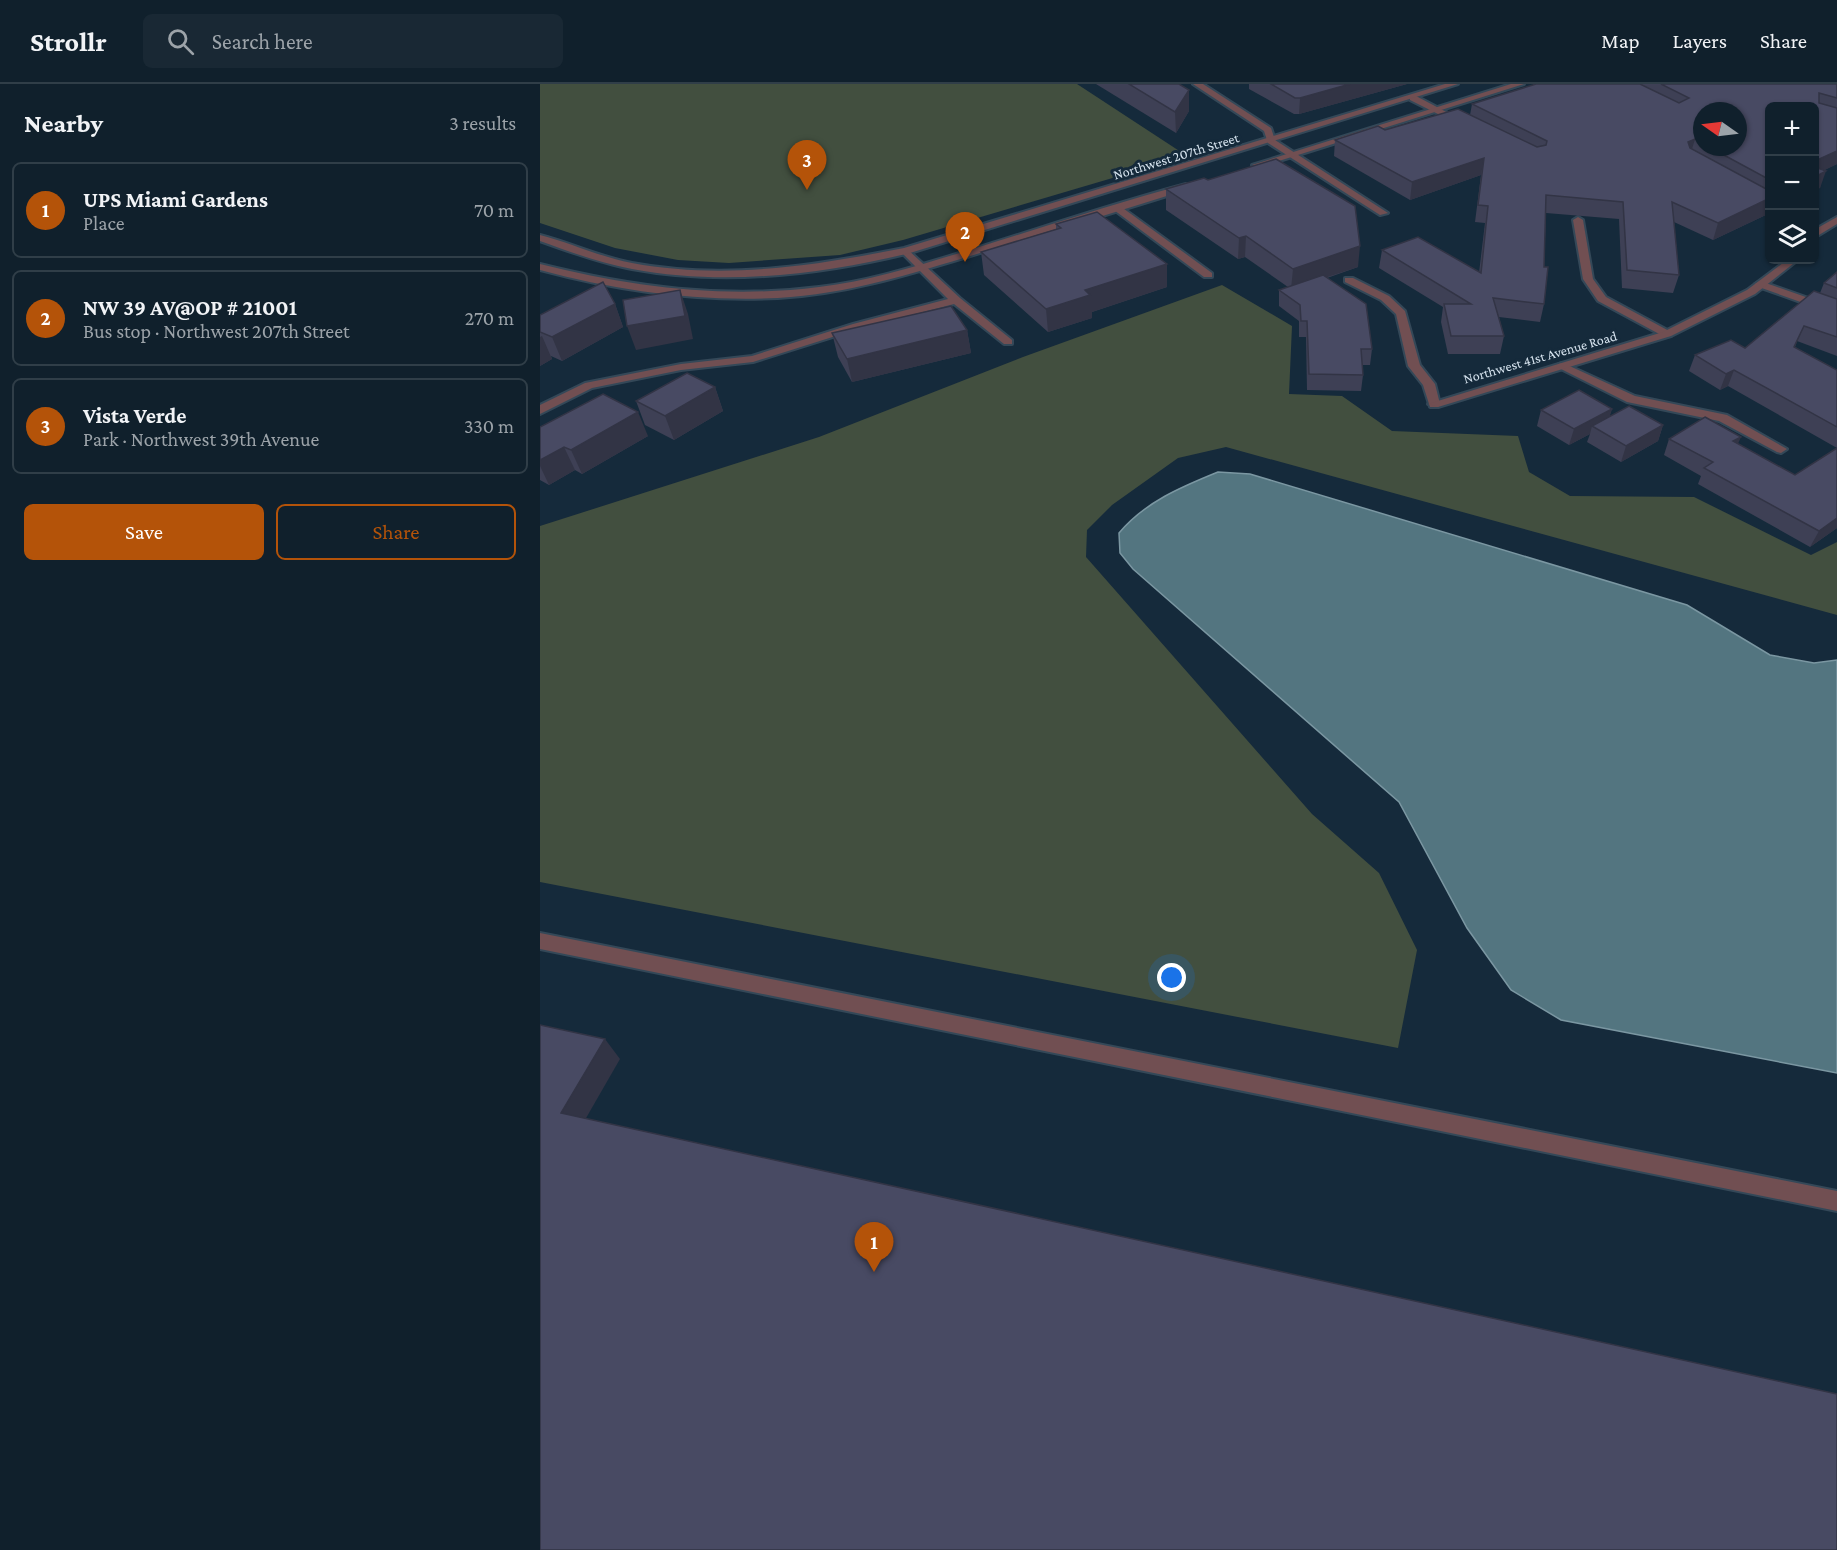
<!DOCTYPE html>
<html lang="en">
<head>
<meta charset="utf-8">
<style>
  body { margin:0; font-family:"Crimson Pro",serif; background:#192834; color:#f1f3f6 }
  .controls { position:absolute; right:18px; top:18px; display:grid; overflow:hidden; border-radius:9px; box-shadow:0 2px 4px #0004 }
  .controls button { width:54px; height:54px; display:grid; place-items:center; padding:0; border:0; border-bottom:2px solid #303e48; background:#10202c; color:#f1f3f6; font:30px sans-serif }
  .compass { position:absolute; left:1153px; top:18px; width:54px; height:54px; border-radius:50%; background:#10202c; box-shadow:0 2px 4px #0004; rotate:284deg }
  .you { position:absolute; left:632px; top:894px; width:21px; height:21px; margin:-15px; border:4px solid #fff; border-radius:50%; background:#1a73e8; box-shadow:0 0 0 9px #1a73e833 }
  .badge { display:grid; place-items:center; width:39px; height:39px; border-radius:50%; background:#b45309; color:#fff; font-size:20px; font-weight:700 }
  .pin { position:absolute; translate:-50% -50px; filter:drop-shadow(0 2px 3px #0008) }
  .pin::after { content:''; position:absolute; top:32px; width:21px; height:18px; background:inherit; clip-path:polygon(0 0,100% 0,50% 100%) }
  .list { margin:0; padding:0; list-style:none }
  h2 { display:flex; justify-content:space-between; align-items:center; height:78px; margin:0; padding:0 24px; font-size:26px }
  h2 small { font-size:20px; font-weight:400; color:#9ca3a9 }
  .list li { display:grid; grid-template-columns:39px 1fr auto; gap:18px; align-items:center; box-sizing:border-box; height:96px; margin:0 12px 12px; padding:0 12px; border:2px solid #303e48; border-radius:9px }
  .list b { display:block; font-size:22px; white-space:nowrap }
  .list p { margin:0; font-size:20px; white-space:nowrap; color:#9ca3a9 }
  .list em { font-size:20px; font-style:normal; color:#9ca3a9 }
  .actions { display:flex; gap:12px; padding:18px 24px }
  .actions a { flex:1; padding:14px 0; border:2px solid #b45309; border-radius:9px; text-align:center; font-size:21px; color:#b45309 }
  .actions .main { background:#b45309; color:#fff }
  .icon { flex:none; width:33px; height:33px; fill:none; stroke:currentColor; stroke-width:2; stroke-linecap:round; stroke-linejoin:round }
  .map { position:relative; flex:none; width:1297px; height:1466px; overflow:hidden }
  header { display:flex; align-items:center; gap:36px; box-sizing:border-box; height:84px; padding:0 30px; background:#10202c; border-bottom:2px solid #303e48 }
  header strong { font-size:28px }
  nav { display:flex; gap:33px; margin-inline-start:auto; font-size:21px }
  .search { width:420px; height:54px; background:#192834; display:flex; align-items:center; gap:15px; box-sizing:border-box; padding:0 21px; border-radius:9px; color:#9ca3a9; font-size:22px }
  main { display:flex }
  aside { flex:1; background:#10202c }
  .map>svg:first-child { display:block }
  .green { fill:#424f3f }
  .water { fill:#537580; stroke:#7b97a2; stroke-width:1.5 }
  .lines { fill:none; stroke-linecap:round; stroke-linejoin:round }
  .service-casing { stroke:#344858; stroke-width:4 }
  .minor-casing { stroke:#344858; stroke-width:4 }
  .tertiary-casing { stroke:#344858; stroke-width:4 }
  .service { fill:#714f52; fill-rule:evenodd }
  .minor { fill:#714f52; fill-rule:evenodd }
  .tertiary { fill:#714f52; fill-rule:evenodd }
  .wall { fill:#3e4055; fill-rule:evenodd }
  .shaded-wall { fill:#323445 }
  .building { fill:#484a63; stroke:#323445; stroke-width:1.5 }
  .labels { text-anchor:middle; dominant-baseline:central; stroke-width:6; stroke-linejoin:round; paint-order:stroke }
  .far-street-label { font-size:14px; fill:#d8e5f0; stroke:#152a3b }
</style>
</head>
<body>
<header>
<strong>Strollr</strong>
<div class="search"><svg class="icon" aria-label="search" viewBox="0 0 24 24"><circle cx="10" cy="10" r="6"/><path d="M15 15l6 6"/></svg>Search here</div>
<nav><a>Map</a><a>Layers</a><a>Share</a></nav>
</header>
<main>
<aside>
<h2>Nearby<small>3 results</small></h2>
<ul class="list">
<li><span class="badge">1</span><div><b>UPS Miami Gardens</b><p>Place</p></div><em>70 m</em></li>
<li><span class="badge">2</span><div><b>NW 39 AV@OP # 21001</b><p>Bus stop · Northwest 207th Street</p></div><em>270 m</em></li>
<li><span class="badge">3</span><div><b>Vista Verde</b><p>Park · Northwest 39th Avenue</p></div><em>330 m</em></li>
</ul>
<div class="actions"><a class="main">Save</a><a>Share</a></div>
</aside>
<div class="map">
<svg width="1297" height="1466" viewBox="0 0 1297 1466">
  <rect width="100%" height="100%" fill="#152a3b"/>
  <!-- green -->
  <g class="green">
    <path d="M 0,0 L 537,0 L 647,72 L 363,156 L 300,171 L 189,179 L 138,176 L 75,164 L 0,139 Z"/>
    <path d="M 682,201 L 752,242 L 749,310 L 802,312 L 852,347 L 978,352 L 989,388 L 1030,412 L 1154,413 L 1271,471 L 1297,458 L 1297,531 L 686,363 L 638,374 L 572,421 L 547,446 L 546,473 L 772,730 L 839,789 L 877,866 L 858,964 L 0,798 L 0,442 L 279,353 L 483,273 Z"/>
  </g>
  <!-- water -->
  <path class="water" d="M 678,388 L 710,390 L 1147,521 L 1230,571 L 1274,579 L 1297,576 L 1297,989 L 1021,936 L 971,906 L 927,844 L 859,718 L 593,485 L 580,469 L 579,449 C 605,418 641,403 678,388 Z"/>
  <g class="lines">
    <defs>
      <g id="service">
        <path d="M 653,0 L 663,0 L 731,44 L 735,56 L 848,129 L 840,131 L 728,59 L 724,47 Z"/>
        <path d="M 870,12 L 876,12 L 927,39 L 920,41 L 870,16 Z"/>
        <path d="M 574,122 L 580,122 L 672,189 L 672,193 L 664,193 L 574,126 Z"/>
        <path d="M 1038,133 L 1043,136 L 1053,195 L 1066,213 L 1131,248 L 1131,252 L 1123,252 L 1058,217 L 1043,195 L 1033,136 Z"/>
        <path d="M 366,164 L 420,214 L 472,256 L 472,260 L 464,260 L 414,220 L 321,244 L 213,278 L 141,286 L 52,304 L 0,330 L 0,321 L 45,299 L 141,280 L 212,272 L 313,240 L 408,215 L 362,169 L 361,167 Z"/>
        <path d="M 805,194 L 813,194 L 849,212 L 865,227 L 880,281 L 895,300 L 900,320 L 898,323 L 890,323 L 883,301 L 868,282 L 856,230 L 841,216 L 805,198 Z"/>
        <path d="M 1220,197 L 1297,224 L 1297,231 L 1216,202 L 1215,200 Z"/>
        <path d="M 1023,279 L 1095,312 L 1187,331 L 1247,365 L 1241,369 L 1237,368 L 1179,337 L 1087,318 L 1019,284 L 1019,280 Z"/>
        <path d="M 0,849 L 1297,1107 L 1297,1127 L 0,865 Z"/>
      </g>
      <g id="minor">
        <path d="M 1297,133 L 1297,140 L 1274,154 L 1274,146 Z"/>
        <path d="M 1247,176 L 1258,176 L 1215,210 L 1131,252 L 898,323 L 888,320 L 1123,248 L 1207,206 Z"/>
      </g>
      <g id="tertiary">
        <path d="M 905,0 L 918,0 L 370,169 C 280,191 183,202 92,185 C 61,179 30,168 0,157 L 0,151 C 31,159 60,173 92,179 C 183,196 274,182 364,164 Z"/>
        <path d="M 971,0 L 984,0 L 720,83 L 712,81 Z"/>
        <path d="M 646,100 L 651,103 L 649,105 C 583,126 516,146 450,166 C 380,187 311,210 238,214 C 157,218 78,207 0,186 L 0,180 C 92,203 184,215 279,203 C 332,197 382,180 433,165 C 504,143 575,119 646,100 Z"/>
      </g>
    </defs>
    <!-- service casing -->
    <use href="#service" class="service-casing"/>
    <!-- minor casing -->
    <use href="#minor" class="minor-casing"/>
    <!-- tertiary casing -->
    <use href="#tertiary" class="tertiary-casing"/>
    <!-- service -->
    <use href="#service" class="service"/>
    <!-- minor -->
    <use href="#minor" class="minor"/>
    <!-- tertiary -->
    <use href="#tertiary" class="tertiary"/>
  </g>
  <!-- wall -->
  <g class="wall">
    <path d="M 556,0 L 639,0 L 649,27 L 636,49 Z"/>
    <path d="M 709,0 L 867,0 L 759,30 L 754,30 L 709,5 Z"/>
    <path d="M 996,0 L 1297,0 L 1297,80 L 1284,86 L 1280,104 L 1230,22 L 1230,129 L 1173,156 L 1134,138 L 1139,191 L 1133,209 L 1082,204 L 1079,135 L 1006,129 L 1004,183 L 1004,220 L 1000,238 L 959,233 L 964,252 L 960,270 L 908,270 L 901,238 L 903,223 L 839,184 L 842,166 L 939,189 L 945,139 L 935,138 L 941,91 L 870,116 L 794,72 L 795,56 L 930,31 L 932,20 ZM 1162,27 L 1198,63 L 1162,63 Z"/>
    <path d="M 626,105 L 818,183 L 787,194 L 832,265 L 830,281 L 822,281 L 823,291 L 821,307 L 767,306 L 766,253 L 759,253 L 759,237 L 739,222 L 739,206 L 748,203 L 705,173 L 698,175 L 626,126 Z"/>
    <path d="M 516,140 L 627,180 L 627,203 L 552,228 L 552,234 L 508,248 L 444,191 L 441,168 L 516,145 Z"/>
    <path d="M 1297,188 L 1297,272 L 1257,257 L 1255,263 L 1297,286 L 1297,444 L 1270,463 L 1158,400 L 1161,392 L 1124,371 L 1129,355 L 1198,360 L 1255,391 L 1297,364 L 1188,302 L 1180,306 L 1149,287 L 1155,271 L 1205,264 L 1280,209 L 1284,199 Z"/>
    <path d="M 75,220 L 83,243 L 22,277 L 11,272 L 12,275 L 0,282 L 0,231 Z"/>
    <path d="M 427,246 L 431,269 L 312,298 L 298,273 L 292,249 Z"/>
    <path d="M 175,303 L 183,327 L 134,356 L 105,341 L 96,317 Z"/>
    <path d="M 1072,325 L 1069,333 L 1123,341 L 1118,357 L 1081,378 L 1047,358 L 1050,350 L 1029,361 L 997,342 L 1001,326 Z"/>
    <path d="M 0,343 L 108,352 L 42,390 L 35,386 L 9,401 L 0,396 Z"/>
  </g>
  <!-- shaded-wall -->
  <g class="shaded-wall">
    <path d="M 810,0 L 867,0 L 759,30 L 760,14 Z"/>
    <path d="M 649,6 L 649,27 L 636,49 L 635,28 Z"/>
    <path d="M 1155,55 L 1150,72 L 1148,58 Z"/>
    <path d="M 1297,67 L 1297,80 L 1275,91 L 1275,77 Z"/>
    <path d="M 944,74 L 941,91 L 870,116 L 872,98 Z"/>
    <path d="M 1286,87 L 1280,104 L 1275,107 L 1275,93 Z"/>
    <path d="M 1230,114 L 1230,129 L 1173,156 L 1178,139 Z"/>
    <path d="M 706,152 L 705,173 L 698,175 L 699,154 Z"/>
    <path d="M 820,162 L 818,183 L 751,205 L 753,185 Z"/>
    <path d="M 627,180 L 627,203 L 552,228 L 552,234 L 508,248 L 506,225 L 545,206 Z"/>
    <path d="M 140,206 L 148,230 L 153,255 L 96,266 L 87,242 Z"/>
    <path d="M 75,220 L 83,243 L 22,277 L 12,253 Z"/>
    <path d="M 427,246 L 431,269 L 312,298 L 307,275 Z"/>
    <path d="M 2,252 L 12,275 L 0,282 L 0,253 Z"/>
    <path d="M 1194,286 L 1188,302 L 1180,306 L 1186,290 Z"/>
    <path d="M 175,303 L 183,327 L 134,356 L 125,332 Z"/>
    <path d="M 1072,325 L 1067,341 L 1052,342 L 1050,350 L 1029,361 L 1034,345 Z"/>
    <path d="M 98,328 L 108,352 L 42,390 L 31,366 Z"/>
    <path d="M 1123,341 L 1118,357 L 1081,378 L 1086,362 Z"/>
    <path d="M 1201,353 L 1194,369 L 1193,357 Z"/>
    <path d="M 24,363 L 35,386 L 9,401 L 0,382 L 0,376 Z"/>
    <path d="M 1297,434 L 1297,444 L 1270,463 L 1279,447 Z"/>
    <path d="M 65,955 L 80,975 L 38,1048 L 21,1029 Z"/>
  </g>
  <!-- building -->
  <g class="building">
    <path d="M 589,0 L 639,0 L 649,6 L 635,28 Z"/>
    <path d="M 731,0 L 810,0 L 760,14 L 755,14 Z"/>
    <path d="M 996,0 L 1100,0 L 1139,19 L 1149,14 L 1121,0 L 1297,0 L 1297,14 L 1279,9 L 1279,19 L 1297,24 L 1297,67 L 1275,77 L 1275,22 L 1230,22 L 1230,96 L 1169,63 L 1198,63 L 1198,27 L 1162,27 L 1162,59 L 1155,55 L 1148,58 L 1150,64 L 1230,107 L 1230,114 L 1178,139 L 1132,118 L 1139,191 L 1087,186 L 1083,118 L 1006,111 L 1004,183 L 1008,183 L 1004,220 L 953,214 L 964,252 L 911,252 L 904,220 L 931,220 L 842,166 L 878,153 L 941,189 L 948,122 L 938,121 L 944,74 L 872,98 L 795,56 L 838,42 L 845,46 L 918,25 L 997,63 L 1006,61 L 1007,57 L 932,20 Z"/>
    <path d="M 736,75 L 815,122 L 820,162 L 753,185 L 706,152 L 699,154 L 626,105 L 664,94 L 668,96 Z"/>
    <path d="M 1275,83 L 1286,87 L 1275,93 Z"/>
    <path d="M 557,128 L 627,180 L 545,206 L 550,211 L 506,225 L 441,168 L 521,144 L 516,140 Z"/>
    <path d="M 1297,188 L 1297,204 L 1284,199 Z"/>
    <path d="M 783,191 L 826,220 L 832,265 L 821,265 L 823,291 L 769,290 L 767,237 L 761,237 L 760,221 L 739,206 Z"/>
    <path d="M 63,198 L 75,220 L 12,253 L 0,248 L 0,231 Z"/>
    <path d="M 140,206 L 145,232 L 87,242 L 83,216 Z"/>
    <path d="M 1274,207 L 1297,215 L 1297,253 L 1264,242 L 1254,263 L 1297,286 L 1297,343 L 1194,286 L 1186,290 L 1155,271 L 1191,256 L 1205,264 Z"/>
    <path d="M 411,222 L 427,246 L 307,275 L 292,249 Z"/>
    <path d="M 147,289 L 175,303 L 125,332 L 96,317 Z"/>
    <path d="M 1039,306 L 1072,325 L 1034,345 L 1001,326 Z"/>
    <path d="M 63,310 L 98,328 L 31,366 L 24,363 L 0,376 L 0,343 Z"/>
    <path d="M 1089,322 L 1123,341 L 1086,362 L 1052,342 Z"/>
    <path d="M 1165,333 L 1201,353 L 1193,357 L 1255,391 L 1297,364 L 1297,434 L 1279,447 L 1164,384 L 1173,378 L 1129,355 Z"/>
    <path d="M 0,941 L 65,955 L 21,1029 L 1297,1310 L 1297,1466 L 0,1466 Z"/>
  </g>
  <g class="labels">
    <!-- far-street labels -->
    <g class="far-street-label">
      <text transform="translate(636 72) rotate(-17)">Northwest 207th Street</text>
      <text transform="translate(1000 273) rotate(-16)">Northwest 41st Avenue Road</text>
    </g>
  </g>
</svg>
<div class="controls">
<button>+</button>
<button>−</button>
<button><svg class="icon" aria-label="layers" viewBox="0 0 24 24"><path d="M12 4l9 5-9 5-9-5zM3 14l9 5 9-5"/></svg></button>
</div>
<svg class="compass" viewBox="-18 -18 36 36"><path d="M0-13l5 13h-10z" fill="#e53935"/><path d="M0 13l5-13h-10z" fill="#9ca3a9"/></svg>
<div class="you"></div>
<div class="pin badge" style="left:334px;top:1188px">1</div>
<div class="pin badge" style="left:425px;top:178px">2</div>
<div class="pin badge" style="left:267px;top:106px">3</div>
</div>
</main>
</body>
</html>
